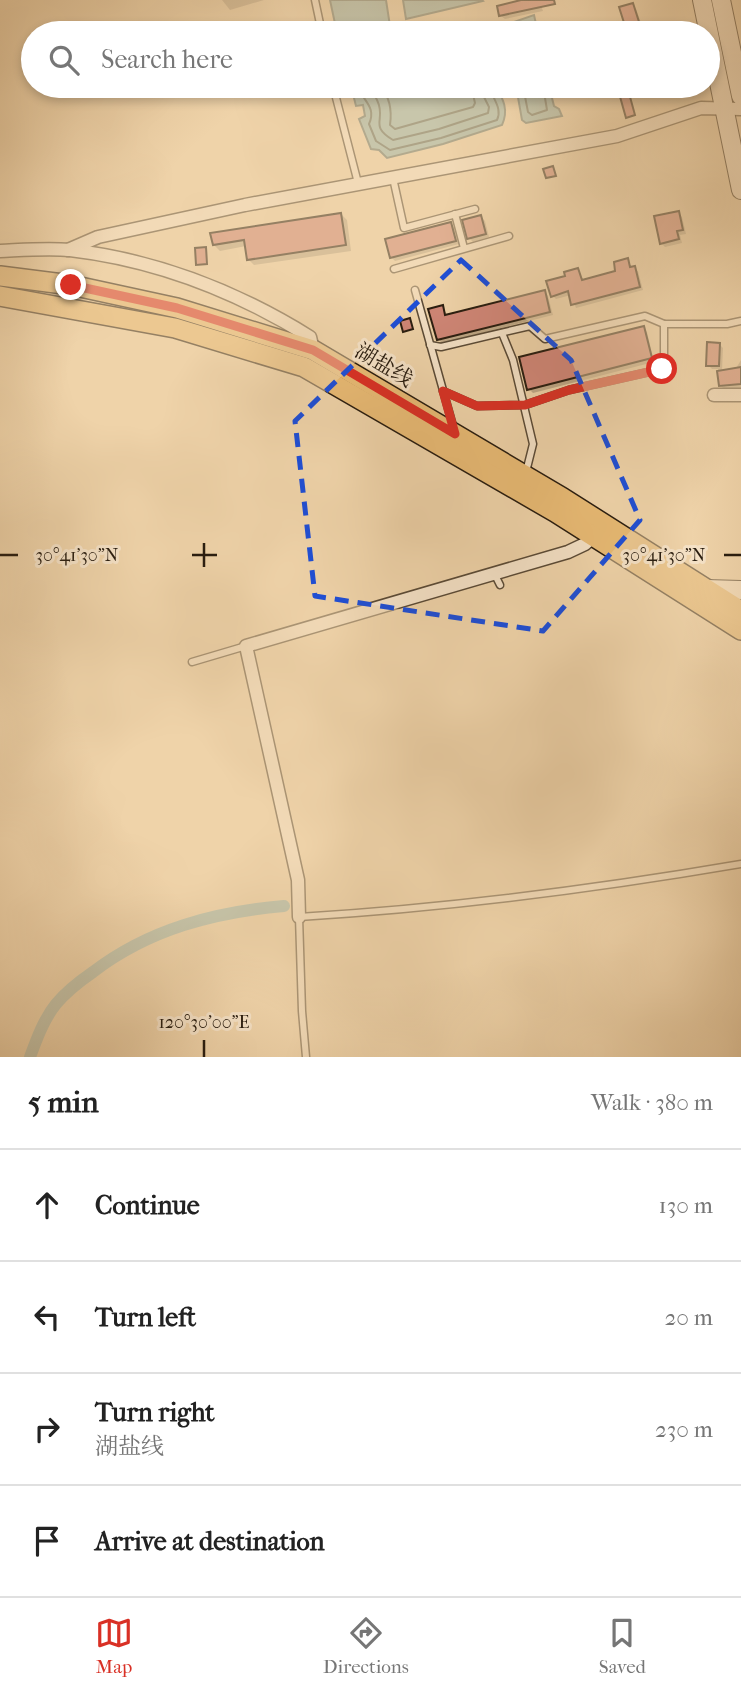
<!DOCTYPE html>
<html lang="en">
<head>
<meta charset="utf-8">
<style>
  body { margin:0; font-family:"IM FELL French Canon","Noto Serif SC",serif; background:#f2f2f2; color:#222 }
  .stop { position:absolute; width:21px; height:21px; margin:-16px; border:5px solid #d93025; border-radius:50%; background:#fff }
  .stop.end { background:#d93025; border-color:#fff; box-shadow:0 2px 7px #0008 }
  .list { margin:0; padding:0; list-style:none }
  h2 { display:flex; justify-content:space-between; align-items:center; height:91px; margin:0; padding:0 28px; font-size:30px }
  h2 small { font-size:23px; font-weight:400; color:#767676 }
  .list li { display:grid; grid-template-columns:46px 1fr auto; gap:21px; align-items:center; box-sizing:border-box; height:112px; padding:0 28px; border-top:2px solid #e0e0e0 }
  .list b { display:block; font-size:26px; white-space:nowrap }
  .list p { margin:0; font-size:23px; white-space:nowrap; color:#767676 }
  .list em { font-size:23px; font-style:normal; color:#767676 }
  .icon { flex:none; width:38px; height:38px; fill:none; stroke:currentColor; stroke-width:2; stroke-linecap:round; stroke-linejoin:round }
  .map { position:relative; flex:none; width:741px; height:1057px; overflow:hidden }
  .search { position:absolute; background:#fff; box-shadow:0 4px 10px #0003; left:21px; right:21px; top:21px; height:77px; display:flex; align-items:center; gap:18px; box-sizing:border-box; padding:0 24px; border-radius:38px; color:#767676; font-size:26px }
  .sheet { height:539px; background:#fff }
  nav { display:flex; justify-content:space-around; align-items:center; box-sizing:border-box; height:98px; border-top:2px solid #e0e0e0; background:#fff; font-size:19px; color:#767676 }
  nav a { display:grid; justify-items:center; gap:4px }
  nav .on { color:#d93025 }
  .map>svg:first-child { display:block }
  .water { fill:#9ab7ad; stroke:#6c796e; stroke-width:2 }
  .shadow { fill:#0003 }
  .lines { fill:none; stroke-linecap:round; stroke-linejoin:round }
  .shore { stroke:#616a5e; stroke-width:2 }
  .canal { stroke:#9ab7ad; stroke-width:12 }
  .building { fill:#d08677; stroke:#281c0f; stroke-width:2 }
  .service-casing { stroke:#5a4a36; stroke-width:9 }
  .minor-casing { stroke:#5a4a36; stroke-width:15 }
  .secondary-casing { stroke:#281c0f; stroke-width:20 }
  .primary-casing { stroke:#281c0f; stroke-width:22 }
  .service { stroke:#f5e2c7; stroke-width:6 }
  .minor { stroke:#f5e2c7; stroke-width:12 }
  .secondary { stroke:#f5e2c7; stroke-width:18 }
  .primary { stroke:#e8ba74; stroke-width:19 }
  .route { stroke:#d93025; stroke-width:9 }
  .marked { fill:none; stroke:#1d4ed8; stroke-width:5; stroke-dasharray:14 9; stroke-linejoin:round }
  .ticks { fill:none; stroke:#281c0f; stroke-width:2.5 }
  .labels { text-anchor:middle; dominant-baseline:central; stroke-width:6; stroke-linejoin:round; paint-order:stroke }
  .street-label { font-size:21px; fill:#281c0f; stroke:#f5e2c7 }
  .ticks-label { font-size:18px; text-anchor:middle; fill:#281c0f; stroke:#f5e2c7; stroke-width:6; stroke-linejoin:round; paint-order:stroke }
</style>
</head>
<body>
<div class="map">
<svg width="741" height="1057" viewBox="0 0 741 1057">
  <rect width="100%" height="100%" fill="#efd3a9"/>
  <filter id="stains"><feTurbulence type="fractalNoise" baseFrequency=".00286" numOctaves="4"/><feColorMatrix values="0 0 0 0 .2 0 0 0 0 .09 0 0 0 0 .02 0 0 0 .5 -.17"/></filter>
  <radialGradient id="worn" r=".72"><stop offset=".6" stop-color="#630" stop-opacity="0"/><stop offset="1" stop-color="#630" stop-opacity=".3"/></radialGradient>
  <!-- water -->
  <g class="water">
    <path d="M 330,0 L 386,0 L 390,26 L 361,33 L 337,33 Z"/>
    <path d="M 403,0 L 482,0 L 483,1 L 406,19 Z"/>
    <path d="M 534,15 L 538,33 L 504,33 L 502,26 Z"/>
    <path d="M 351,86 L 496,86 C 503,99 509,110 502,125 L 443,144 L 387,158 L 379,150 L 371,149 L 359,119 L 365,116 L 363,105 L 356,106 Z"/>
    <path d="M 516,86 L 549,86 L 554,106 L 559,109 L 562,116 L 526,123 L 522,120 Z"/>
  </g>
  <!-- shadow -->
  <g class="shadow">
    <path d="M 222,0 L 264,0 L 230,10 Z"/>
    <path d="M 529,0 L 539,0 L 543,11 L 505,19 L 501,16 Z"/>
    <path d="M 632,5 L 636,9 L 643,28 L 632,32 L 628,28 Z"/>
    <path d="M 130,26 L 133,33 L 113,33 L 112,30 Z"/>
    <path d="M 652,86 L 675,86 L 677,92 L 658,97 Z"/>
    <path d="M 678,213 L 682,217 L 686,234 L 680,235 L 682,243 L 665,247 L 661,243 Z"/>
    <path d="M 341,214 L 347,220 L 351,251 L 254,265 L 248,259 L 246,246 L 220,251 L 214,245 Z"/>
    <path d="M 481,217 L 485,221 L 489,237 L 473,242 L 469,238 Z"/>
    <path d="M 451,224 L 455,228 L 459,244 L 395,261 L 391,257 Z"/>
    <path d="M 627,260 L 632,269 L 638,271 L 643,290 L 576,308 L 571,295 L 556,299 L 553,296 L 567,277 L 578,270 L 583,281 L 617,273 Z"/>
    <path d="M 545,292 L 548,296 L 553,315 L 442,343 L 438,339 L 442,307 L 448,316 Z"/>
    <path d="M 643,328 L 647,332 L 654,362 L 533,393 L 529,389 Z"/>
    <path d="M 719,344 L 723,348 L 722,371 L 735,370 L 741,360 L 741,388 L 724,389 L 720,385 L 718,369 L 712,369 L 708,365 Z"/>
  </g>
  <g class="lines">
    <!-- shore -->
    <g class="shore">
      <path d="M 358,86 C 362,101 377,106 369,124 L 376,141 L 390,150 L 441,138 L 497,120 C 503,107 491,98 490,86"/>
      <path d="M 367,86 C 370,92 375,94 377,100 C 387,120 368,125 393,140 L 439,129 L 488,113 L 489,107 L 482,93 L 481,86"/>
      <path d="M 380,86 C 390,97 392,111 390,125 L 395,129 L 473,107 L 475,103 L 471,86"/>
      <path d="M 523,86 L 528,112 L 532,115 L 547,110 L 543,86"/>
    </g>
    <!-- canal -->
    <path class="canal" d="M 30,1057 C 37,1038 44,1019 56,1004 C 66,992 80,981 93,972 C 149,929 215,912 284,906"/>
  </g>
  <!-- building -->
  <g class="building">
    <path d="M 521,0 L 554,0 L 555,4 L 499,16 L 497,6 Z"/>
    <path d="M 633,3 L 640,25 L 626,29 L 619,7 Z"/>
    <path d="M 617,86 L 627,86 L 635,115 L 626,118 Z"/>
    <path d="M 553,166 L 556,176 L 546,178 L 543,169 Z"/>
    <path d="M 679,211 L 683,230 L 677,231 L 679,239 L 660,244 L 654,216 Z"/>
    <path d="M 341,213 L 346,245 L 247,260 L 244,240 L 213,245 L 210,233 Z"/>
    <path d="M 481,215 L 486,234 L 467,239 L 462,220 Z"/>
    <path d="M 451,222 L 456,241 L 390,258 L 385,239 Z"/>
    <path d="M 206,247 L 207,264 L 196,265 L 195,248 Z"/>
    <path d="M 628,258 L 630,267 L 635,266 L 640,287 L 571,305 L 568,291 L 551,297 L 546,281 L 565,276 L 564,272 L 578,268 L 582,280 L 615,271 L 614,262 Z"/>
    <path d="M 545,290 L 550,312 L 437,340 L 428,309 L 443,305 L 445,315 Z"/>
    <path d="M 410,318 L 413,329 L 403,332 L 400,321 Z"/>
    <path d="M 644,326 L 652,358 L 527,390 L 519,357 Z"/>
    <path d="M 707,342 L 720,343 L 719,366 L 706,366 Z"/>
    <path d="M 741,367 L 741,384 L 719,386 L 717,371 Z"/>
  </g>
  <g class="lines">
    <defs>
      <g id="service">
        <path d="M 315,0 L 322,33"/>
        <path d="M 308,32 L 308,33"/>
        <path d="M 333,86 L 358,183"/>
        <path d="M 393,178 L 404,228 L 475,209"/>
        <path d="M 455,214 L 464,248"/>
        <path d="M 394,269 L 509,236"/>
        <path d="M 415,290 L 453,426"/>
        <path d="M 502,333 L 513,360 L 533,444 L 526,472"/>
        <path d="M 430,345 L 441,347 L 530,326 L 545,339 L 645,316 L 664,324 L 727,324 L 741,321"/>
        <path d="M 443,391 L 477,406 L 525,405 L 569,390 L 662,369 L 664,363 L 664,324"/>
        <path d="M 494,573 L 500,585"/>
        <path d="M 192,662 L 246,646"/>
        <path d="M 306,1057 L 302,1011 L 299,917 C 447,908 595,889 741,864"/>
      </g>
      <g id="minor">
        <path d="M 68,250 L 98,237 L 245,205 L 617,136 L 701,108 L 741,109"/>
        <path d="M 0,251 C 23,250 47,248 70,250 C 156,260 236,291 310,337 L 313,350"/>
        <path d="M 714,395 L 741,395"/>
        <path d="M 299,917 L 298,880 L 246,646 L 568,552 L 585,544 L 594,536"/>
      </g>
      <g id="secondary">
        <path d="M 702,0 L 741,190"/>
        <path d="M 721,0 L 741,96"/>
        <path d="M 706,589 L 741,590"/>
      </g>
      <g id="primary">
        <path d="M 0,276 L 71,285 L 177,308 L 313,350 L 563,498 L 741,611"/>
        <path d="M 0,296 L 175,328 L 304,367 L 555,512 L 741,630"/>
      </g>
    </defs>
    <!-- service casing -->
    <use href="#service" class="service-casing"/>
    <!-- minor casing -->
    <use href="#minor" class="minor-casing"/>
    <!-- secondary casing -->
    <use href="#secondary" class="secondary-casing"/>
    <!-- primary casing -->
    <use href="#primary" class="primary-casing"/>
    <!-- service -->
    <use href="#service" class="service"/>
    <!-- minor -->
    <use href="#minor" class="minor"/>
    <!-- secondary -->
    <use href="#secondary" class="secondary"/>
    <!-- primary -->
    <use href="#primary" class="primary"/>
  </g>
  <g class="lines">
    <!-- route -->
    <path class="route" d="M 71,285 L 177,308 L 313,350 L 455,434 L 443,391 L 477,406 L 525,405 L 569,390 L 662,369"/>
  </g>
  <!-- marked area -->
  <path d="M0 0H741V1057H0ZM 461,260 L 571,360 L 640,520 L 543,631 L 315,596 L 295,421 Z" fill="#efd3a9" fill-opacity=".55" fill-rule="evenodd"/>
  <path class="marked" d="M 461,260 L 571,360 L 640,520 L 543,631 L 315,596 L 295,421 Z"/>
  <!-- ticks -->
  <path class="ticks" d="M 204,543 L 204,567M 0,555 L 18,555M 192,555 L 217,555M 724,555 L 741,555M 204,1040 L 204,1057"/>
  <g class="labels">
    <!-- street labels -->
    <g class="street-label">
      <text transform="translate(384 365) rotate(31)">湖盐线</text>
    </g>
  </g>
  <g class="ticks-label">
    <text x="77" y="561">30°41'30"N</text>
    <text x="664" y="561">30°41'30"N</text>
    <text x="204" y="1028">120°30'00"E</text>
  </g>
  <rect width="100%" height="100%" filter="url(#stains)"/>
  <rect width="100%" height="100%" fill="url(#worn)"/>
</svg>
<div class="stop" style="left:662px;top:369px"></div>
<div class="stop end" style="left:71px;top:285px"></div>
<div class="search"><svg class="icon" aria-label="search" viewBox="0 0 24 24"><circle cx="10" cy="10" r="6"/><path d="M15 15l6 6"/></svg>Search here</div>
</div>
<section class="sheet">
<h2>5 min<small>Walk · 380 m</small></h2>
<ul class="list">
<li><svg class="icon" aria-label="ahead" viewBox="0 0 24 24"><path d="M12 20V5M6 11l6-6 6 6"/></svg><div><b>Continue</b></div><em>130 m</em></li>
<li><svg class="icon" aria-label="left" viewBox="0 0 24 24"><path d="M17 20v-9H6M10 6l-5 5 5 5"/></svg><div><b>Turn left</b></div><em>20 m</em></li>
<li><svg class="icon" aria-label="right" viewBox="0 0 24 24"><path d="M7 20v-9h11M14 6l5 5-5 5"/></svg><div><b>Turn right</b><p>湖盐线</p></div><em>230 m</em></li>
<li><svg class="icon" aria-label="arrive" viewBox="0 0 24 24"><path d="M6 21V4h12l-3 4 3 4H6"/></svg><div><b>Arrive at destination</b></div></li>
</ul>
</section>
<nav>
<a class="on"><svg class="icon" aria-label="map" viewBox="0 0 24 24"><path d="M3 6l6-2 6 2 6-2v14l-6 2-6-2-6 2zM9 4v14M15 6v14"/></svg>Map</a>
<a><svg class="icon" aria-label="directions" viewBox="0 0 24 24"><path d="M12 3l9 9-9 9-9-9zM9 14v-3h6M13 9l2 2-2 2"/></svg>Directions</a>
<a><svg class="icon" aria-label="saved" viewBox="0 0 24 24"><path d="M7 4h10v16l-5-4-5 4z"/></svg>Saved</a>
</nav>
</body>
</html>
